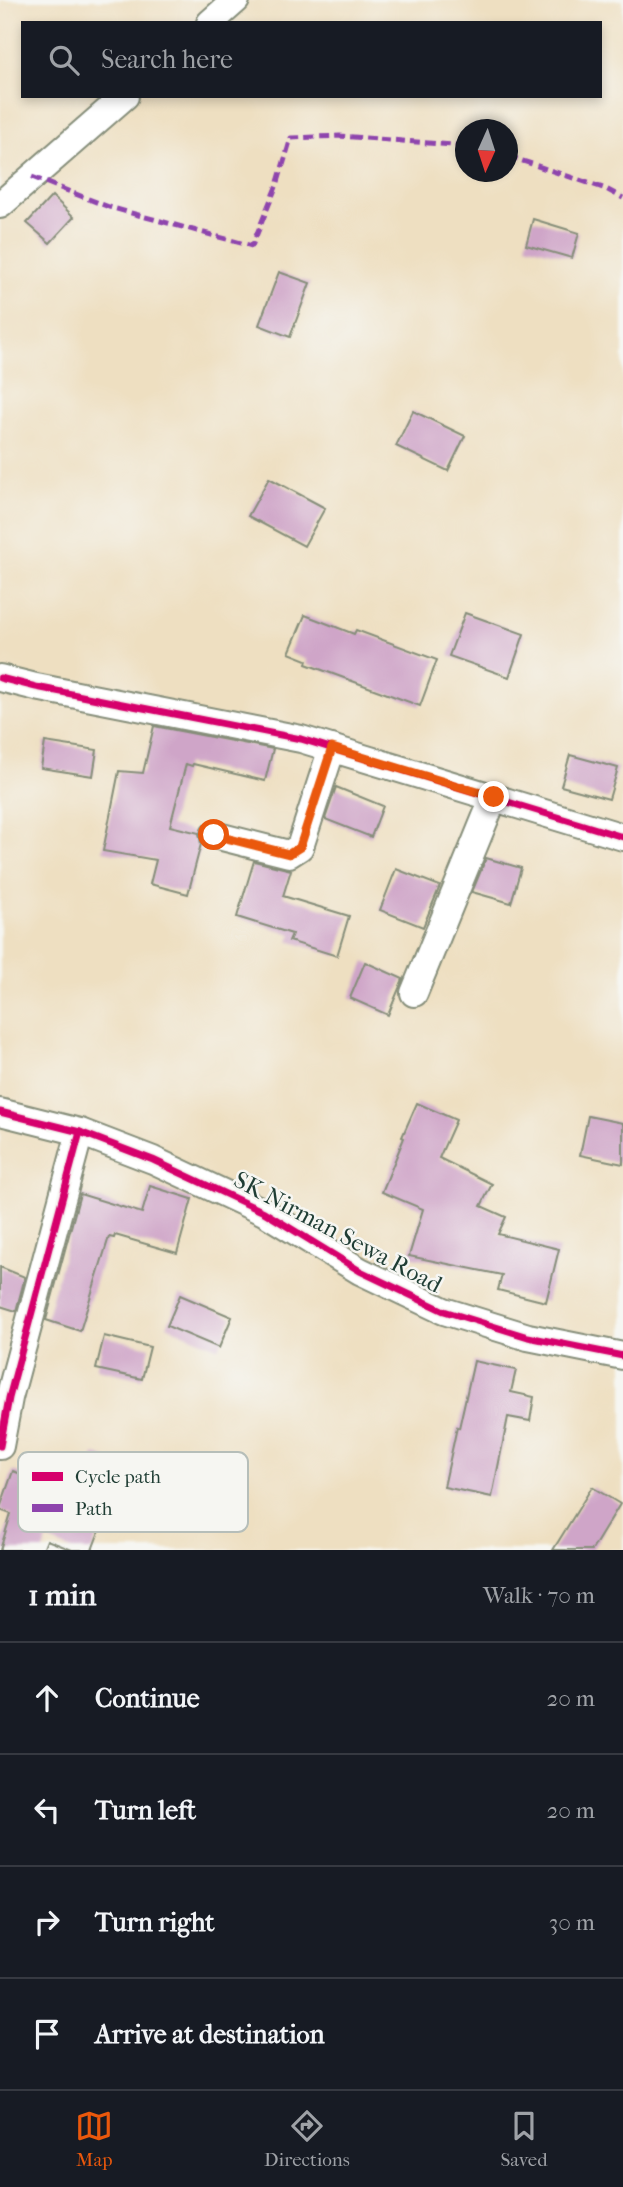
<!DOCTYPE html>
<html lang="en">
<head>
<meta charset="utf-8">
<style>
  body { margin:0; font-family:"IM FELL French Canon",serif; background:#242831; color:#f1f3f6 }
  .compass { position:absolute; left:455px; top:119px; width:63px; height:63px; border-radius:50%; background:#171b24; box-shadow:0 4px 10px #0003; rotate:183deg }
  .stop { position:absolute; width:21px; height:21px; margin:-16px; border:5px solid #ea580c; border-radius:50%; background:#fff }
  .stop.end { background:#ea580c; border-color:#fff; box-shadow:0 2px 7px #0008 }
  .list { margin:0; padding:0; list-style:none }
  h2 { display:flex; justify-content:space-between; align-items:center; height:91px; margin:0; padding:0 28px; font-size:30px }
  h2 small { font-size:23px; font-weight:400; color:#9ea1a6 }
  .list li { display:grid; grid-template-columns:46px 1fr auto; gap:21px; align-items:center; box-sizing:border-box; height:112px; padding:0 28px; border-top:2px solid #363941 }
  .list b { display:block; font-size:26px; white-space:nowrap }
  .list em { font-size:23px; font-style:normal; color:#9ea1a6 }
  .icon { flex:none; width:38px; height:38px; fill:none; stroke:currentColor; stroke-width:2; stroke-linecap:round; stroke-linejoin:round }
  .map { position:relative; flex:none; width:623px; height:1550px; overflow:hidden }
  .search { position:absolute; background:#171b24; box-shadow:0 4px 10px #0003; left:21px; right:21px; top:21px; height:77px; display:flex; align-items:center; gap:18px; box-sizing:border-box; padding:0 24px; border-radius:0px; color:#9ea1a6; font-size:26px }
  .sheet { height:539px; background:#171b24 }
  nav { display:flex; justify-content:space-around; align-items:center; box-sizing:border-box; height:98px; border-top:2px solid #363941; background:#171b24; font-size:19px; color:#9ea1a6 }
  nav a { display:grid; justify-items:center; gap:4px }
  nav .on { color:#ea580c }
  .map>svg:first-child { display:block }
  .building { fill:#cfa5c8 }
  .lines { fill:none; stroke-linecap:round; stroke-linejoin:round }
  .street-casing { stroke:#868e7a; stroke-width:30 }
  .street { stroke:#fff; stroke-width:26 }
  .quiet { stroke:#8e44ad; stroke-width:5; stroke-dasharray:10 5; stroke-linecap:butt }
  .cycleway-casing { stroke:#f6f6f2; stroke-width:11 }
  .cycleway { stroke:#d6006c; stroke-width:7 }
  .route { stroke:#ea580c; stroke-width:9 }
  .labels { text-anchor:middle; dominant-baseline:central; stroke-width:5; stroke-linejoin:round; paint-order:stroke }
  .street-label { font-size:24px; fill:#1f3d34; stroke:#f6f6f2 }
  .key { fill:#f6f6f2; stroke:#b6beb9; stroke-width:2 }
  .key-label { font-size:19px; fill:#1f3d34 }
</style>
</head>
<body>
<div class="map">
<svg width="623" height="1550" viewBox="0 0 623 1550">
  <rect width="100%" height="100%" fill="#f6f6f2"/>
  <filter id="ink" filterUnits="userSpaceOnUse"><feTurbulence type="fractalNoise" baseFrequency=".0143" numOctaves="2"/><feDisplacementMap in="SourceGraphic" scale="14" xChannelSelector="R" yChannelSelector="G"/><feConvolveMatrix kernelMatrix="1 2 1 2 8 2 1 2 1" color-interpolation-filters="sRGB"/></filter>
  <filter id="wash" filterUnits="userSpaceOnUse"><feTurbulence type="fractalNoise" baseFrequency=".00686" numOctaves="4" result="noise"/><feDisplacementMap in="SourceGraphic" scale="28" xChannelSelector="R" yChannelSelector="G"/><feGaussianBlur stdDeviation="1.57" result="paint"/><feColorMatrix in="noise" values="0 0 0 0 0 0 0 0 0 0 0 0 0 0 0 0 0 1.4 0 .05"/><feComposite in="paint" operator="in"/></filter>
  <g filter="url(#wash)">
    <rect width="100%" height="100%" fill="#eedfc1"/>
    <g id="blocks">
      <!-- building -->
      <g class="building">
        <path d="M 52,196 L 74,217 L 50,243 L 27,223 Z"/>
        <path d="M 533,219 L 579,233 L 572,258 L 526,245 Z"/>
        <path d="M 279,272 L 310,283 L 290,337 L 259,325 Z"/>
        <path d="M 413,411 L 465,436 L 448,471 L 396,446 Z"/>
        <path d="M 269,478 L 325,508 L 304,546 L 248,516 Z"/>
        <path d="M 465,613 L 524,634 L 509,677 L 449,656 Z"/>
        <path d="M 305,615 L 354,634 L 356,630 L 437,660 L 420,706 L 306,664 L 307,660 L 289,653 Z"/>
        <path d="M 154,726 L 273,749 L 265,781 L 193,764 L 192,766 L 186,764 L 170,826 L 199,833 L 201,844 L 188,894 L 150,884 L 156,860 L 103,851 L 119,771 L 143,773 Z"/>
        <path d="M 45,742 L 97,750 L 93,776 L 41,768 Z"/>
        <path d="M 570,755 L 618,768 L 609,799 L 561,786 Z"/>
        <path d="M 336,787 L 383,806 L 371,837 L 325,819 Z"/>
        <path d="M 486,858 L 521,868 L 511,903 L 472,892 Z"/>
        <path d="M 254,861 L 291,870 L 283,896 L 349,916 L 337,956 L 289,941 L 292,934 L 237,917 Z"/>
        <path d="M 396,869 L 440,886 L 423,927 L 380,910 Z"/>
        <path d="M 365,962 L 403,979 L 388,1015 L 350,998 Z"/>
        <path d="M 417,1103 L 456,1120 L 439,1158 L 492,1184 L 481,1206 L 506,1217 L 498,1234 L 559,1249 L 546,1302 L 498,1290 L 502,1275 L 409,1256 L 423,1209 L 382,1192 L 404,1138 L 402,1137 Z"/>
        <path d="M 588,1116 L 623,1123 L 623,1164 L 580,1155 Z"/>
        <path d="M 150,1186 L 192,1199 L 177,1253 L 115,1235 L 114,1238 L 109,1237 L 80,1331 L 46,1320 L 80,1194 L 142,1213 Z"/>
        <path d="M 0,1267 L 25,1277 L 16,1311 L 0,1306 Z"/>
        <path d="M 180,1295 L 232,1317 L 219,1348 L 167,1326 Z"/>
        <path d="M 104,1336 L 150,1347 L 142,1379 L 96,1369 Z"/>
        <path d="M 474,1361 L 516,1370 L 511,1392 L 534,1397 L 530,1421 L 508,1417 L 492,1497 L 444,1487 L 457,1427 L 459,1428 Z"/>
        <path d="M 95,1454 L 139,1473 L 129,1498 L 114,1492 L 92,1550 L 72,1550 L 47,1540 L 43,1550 L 0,1550 L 11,1514 L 0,1510 L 0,1508 L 13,1471 L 70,1492 L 71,1488 L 80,1492 Z"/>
        <path d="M 592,1487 L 620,1504 L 592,1550 L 553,1550 Z"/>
      </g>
    </g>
  </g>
  <g filter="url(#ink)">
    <use href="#blocks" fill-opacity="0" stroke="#868e7a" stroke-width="2"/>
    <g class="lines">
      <defs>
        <g id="street">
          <path d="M 210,23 L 236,0"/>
          <path d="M 0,205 L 125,96"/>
          <path d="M 0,678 L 36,687 L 301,739 L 623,837"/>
          <path d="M 214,835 L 289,854 L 300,847 L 332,748"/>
          <path d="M 414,993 L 494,797"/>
          <path d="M 0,1112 L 80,1132 L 153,1160 L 264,1212 L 360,1271 L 444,1311 L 528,1337 L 623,1356"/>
          <path d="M 0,1446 L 9,1398 L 80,1132"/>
        </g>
      </defs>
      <!-- street casing -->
      <use href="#street" class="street-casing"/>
      <!-- street -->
      <use href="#street" class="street"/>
      <!-- quiet -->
      <g class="quiet">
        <path d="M 508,156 L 606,189 L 623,198"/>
        <path d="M 32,177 L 109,207 L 252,246 L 278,182 L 291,138 L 340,136 L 466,146"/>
      </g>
      <defs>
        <g id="cycleway">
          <path d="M 0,678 L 36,687 L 301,739 L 623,837"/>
          <path d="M 0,1112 L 80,1132 L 153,1160 L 264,1212 L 360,1271 L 444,1311 L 528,1337 L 623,1356"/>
          <path d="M 0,1446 L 9,1398 L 80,1132"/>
        </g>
      </defs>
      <!-- cycleway casing -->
      <use href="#cycleway" class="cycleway-casing"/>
      <!-- cycleway -->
      <use href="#cycleway" class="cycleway"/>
    </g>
  </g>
  <g class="lines" filter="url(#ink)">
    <!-- route -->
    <path class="route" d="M 214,835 L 289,854 L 300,847 L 332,748 L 494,797"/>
  </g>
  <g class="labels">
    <!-- street labels -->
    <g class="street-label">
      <text transform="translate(338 1232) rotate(28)">SK Nirman Sewa Road</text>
    </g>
  </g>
  <!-- legend -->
  <rect x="18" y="1452" width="230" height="80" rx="10" class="key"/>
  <rect x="32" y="1472" width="31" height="9" fill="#d6006c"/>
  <rect x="32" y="1504" width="31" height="8" fill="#8e44ad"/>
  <g class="key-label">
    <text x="75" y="1483">Cycle path</text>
    <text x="75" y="1515">Path</text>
  </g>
</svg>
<svg class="compass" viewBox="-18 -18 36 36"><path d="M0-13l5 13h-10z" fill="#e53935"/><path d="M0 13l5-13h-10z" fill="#9ea1a6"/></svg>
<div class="stop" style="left:214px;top:835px"></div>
<div class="stop end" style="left:494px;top:797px"></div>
<div class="search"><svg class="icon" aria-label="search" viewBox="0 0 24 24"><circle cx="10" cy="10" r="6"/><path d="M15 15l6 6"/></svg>Search here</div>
</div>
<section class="sheet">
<h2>1 min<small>Walk · 70 m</small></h2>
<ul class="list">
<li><svg class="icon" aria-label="ahead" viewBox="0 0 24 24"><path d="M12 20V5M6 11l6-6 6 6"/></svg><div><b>Continue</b></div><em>20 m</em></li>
<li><svg class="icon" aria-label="left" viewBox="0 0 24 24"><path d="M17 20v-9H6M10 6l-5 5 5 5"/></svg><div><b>Turn left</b></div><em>20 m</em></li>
<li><svg class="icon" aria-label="right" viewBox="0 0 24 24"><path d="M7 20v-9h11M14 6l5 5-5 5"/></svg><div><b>Turn right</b></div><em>30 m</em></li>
<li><svg class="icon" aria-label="arrive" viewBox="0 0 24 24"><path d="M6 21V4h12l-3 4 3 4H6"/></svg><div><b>Arrive at destination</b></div></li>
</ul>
</section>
<nav>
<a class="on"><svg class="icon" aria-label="map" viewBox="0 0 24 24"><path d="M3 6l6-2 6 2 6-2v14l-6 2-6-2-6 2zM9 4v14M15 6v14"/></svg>Map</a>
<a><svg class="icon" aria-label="directions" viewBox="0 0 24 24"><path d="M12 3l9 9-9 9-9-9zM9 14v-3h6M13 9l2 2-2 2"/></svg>Directions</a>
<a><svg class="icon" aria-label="saved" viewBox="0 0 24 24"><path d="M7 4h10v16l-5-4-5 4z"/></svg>Saved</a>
</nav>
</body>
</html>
